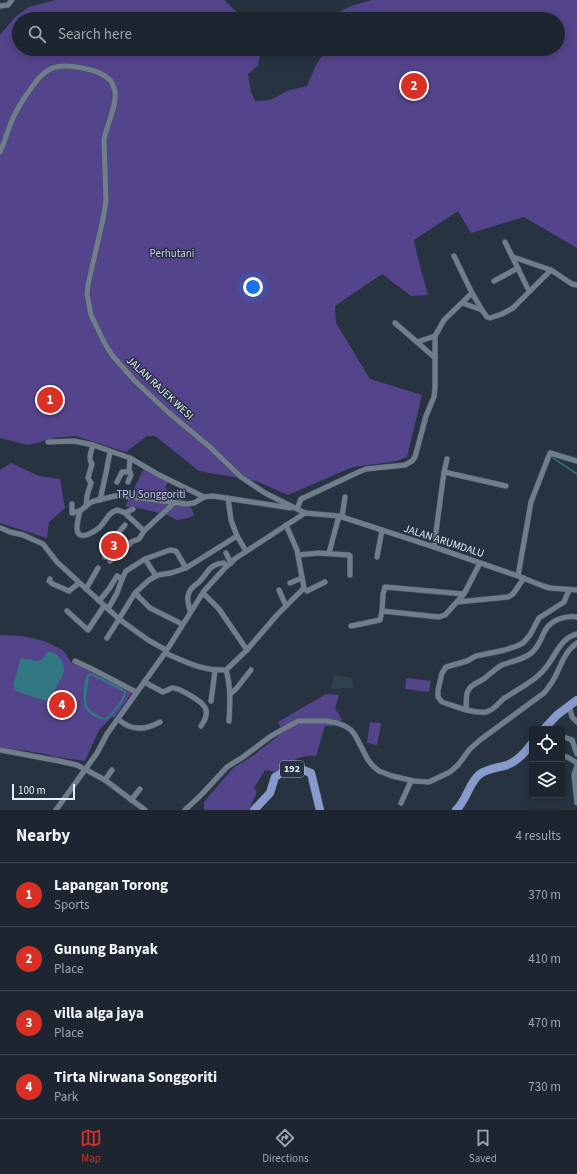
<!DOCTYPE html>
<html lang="en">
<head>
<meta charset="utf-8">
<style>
  body { margin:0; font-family:"Source Sans 3",sans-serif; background:#252e38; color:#f1f3f6 }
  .controls { position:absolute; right:12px; bottom:12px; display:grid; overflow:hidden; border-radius:4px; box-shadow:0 2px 10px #0003 }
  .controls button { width:36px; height:36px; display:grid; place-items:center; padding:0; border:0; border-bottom:1px solid #3b434c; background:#1d2630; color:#f1f3f6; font:20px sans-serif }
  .scale { position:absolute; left:12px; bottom:10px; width:63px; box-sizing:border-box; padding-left:4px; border:2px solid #e6edf6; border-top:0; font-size:11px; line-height:14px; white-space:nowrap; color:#e6edf6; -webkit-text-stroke:3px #273340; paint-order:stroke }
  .you { position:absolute; left:253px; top:287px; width:14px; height:14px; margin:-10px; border:3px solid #fff; border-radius:50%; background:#1a73e8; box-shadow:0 0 0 6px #1a73e833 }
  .badge { display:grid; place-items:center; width:26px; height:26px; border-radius:50%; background:#d93025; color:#fff; font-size:13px; font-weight:700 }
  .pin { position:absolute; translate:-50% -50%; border:2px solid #fff; box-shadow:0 1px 4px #0006 }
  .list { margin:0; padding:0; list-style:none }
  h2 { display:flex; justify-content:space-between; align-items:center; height:52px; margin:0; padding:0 16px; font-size:17px }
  h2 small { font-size:13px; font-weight:400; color:#a0a5ab }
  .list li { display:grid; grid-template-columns:26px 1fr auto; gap:12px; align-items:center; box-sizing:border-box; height:64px; padding:0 16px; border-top:1px solid #3b434c }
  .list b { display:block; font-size:15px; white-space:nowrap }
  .list p { margin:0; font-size:13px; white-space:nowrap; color:#a0a5ab }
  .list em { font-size:13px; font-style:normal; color:#a0a5ab }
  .icon { flex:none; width:22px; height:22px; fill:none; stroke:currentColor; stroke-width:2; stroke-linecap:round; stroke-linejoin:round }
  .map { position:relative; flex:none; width:577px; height:810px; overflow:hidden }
  .search { position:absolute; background:#1d2630; box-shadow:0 2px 10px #0003; left:12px; right:12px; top:12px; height:44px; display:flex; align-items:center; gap:10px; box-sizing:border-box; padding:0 14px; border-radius:22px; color:#a0a5ab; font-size:15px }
  .sheet { height:308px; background:#1d2630 }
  nav { display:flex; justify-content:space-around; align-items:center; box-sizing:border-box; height:56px; border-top:1px solid #3b434c; background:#1d2630; font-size:11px; color:#a0a5ab }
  nav a { display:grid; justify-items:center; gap:2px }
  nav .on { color:#d93025 }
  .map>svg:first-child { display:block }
  .built { fill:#2e3f4f }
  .green { fill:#54448b }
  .water { fill:#327883; fill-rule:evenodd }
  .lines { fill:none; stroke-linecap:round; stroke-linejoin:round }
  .stream { stroke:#327883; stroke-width:1.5 }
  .street-casing { stroke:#48525d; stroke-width:6 }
  .primary-casing { stroke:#48525d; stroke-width:9 }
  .street { stroke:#6f7d8c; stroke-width:5 }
  .primary { stroke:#889acc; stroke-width:8 }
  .labels { text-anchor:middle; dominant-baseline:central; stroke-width:3; stroke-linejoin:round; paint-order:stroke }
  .shield { fill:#273340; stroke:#adb5bf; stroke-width:1 }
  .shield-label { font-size:10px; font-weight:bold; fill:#e6edf6 }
  .park-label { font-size:11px; fill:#cac5ef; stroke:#273340 }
  .street-label { font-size:11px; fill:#e6edf6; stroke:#273340 }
</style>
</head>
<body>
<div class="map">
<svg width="577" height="810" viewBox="0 0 577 810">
  <rect width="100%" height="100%" fill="#273340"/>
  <!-- built -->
  <path class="built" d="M 334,675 L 352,678 L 353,688 L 331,689 Z"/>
  <!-- green -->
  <g class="green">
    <path d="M 56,0 L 224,0 L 244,19 L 19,19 L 19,49 L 259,49 L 260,54 L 258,66 L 248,74 L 251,92 L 255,101 L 270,100 L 290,90 L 307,86 L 316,65 L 325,51 L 325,49 L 558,49 L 558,19 L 325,19 L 351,6 L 372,0 L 577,0 L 577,248 L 524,217 L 471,233 L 458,211 L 414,240 L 417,255 L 428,295 L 411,296 L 382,274 L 335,306 L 336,323 L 370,379 L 422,395 L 407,457 L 397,461 L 353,467 L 288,495 L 256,481 L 199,471 L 155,436 L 147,436 L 126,452 L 75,436 L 54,438 L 28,445 L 0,438 L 0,35 L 15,17 L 29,7 Z"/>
    <path d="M 11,463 L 39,476 L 60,479 L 65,508 L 49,522 L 47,538 L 0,523 L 0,470 Z"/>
    <path d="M 144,468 L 169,481 L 165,487 L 171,494 L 189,502 L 194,515 L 188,518 L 177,520 L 167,515 L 135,507 L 125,507 C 131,494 138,481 144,468 Z"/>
    <path d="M 0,635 L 22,636 L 44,641 L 63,650 L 71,662 L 74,662 L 132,692 L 132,693 L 114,718 L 112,717 L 99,730 L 85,761 L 50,756 L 50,755 L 28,751 L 0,748 Z"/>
    <path d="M 406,678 L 431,681 L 429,692 L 405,689 Z"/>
    <path d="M 326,694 L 339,695 L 335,708 L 342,720 L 332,726 L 325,726 L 316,756 C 299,754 289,763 275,772 L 265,770 L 254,788 L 257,792 L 249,810 L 204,810 L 204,802 L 233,768 L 254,755 L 283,732 L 278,722 Z"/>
    <path d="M 370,722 L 381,723 L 377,745 L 367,743 Z"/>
  </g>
  <!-- water -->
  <g class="water">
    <path d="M 48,651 C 53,652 55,653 59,657 C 70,671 60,678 55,690 C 53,695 53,698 48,701 L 36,698 L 16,691 L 13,686 L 21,658 L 37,661 L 42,660 Z"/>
    <path d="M 90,673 L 121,687 L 126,692 C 126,700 114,714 108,719 C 102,721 89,715 86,709 C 82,704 84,683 86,677 C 87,674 88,674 90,673 ZM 91,675 L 124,692 C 124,699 112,713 106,718 C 100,717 90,712 87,706 L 86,697 L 89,677 Z"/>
  </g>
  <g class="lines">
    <!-- stream -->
    <path class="stream" d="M 553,458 L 577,474"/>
    <defs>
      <g id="street">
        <path d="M 0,6 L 8,5 L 12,0"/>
        <path d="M 0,152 C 5,141 8,129 13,118 C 19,105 31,87 40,77 C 43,74 48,70 52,68 C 66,63 100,69 110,80 C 113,83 114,88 115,92 C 117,105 107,125 104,139 L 106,201 L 103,219 L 88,285 L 87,294 L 91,315 L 104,342 L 112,355 L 135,381 L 168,412 L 211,448 L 241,477 L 265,493 L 305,513 L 339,516 L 434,547 L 518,576 L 543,586 L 550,588 L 577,590"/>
        <path d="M 505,242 L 529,291"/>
        <path d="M 454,256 L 472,293 L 482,310 L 487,317 L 490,318 L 502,314 L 513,308 L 551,270 L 572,284 L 577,285"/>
        <path d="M 513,257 L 551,270"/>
        <path d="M 494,281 L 518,268"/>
        <path d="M 462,303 L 482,310"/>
        <path d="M 395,323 L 417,342"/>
        <path d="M 435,358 L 417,342 L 435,336"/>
        <path d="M 48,442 L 74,441 L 93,445"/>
        <path d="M 444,472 L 447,459"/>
        <path d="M 117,482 L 122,472 L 130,472"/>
        <path d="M 128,482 L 131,475 L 129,471 L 130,458"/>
        <path d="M 228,498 L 231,520 L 237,536 L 246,551"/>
        <path d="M 100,500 L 106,473 L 110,452"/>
        <path d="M 72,504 L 72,513 L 80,511"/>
        <path d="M 86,506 L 87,496 L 91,483 L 88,478 L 92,464 C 88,458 91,452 93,445 L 130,458 L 159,475 L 204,497 L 213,496 L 291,508"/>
        <path d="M 297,509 L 301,499 L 361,471 L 366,469 L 405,465 L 412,461 L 415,457 L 426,416 L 434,397 L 435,388 L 435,336 L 444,320 L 472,293"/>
        <path d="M 125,513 L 133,509"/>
        <path d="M 342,517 L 345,497"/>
        <path d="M 1,528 L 10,532 L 23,535 L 43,544 L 57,562 L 119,619 L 148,640 L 166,650"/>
        <path d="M 144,531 L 125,513 L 118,510 C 108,512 107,520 100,527 C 97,530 93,532 89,534 C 71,541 78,520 80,511 L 90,503 L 94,501 L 115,496 L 124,496 L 186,504 L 194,503 L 204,497"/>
        <path d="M 118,547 L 114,538 L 125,525"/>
        <path d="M 434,547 L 444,472 L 506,486"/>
        <path d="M 226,553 L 231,563"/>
        <path d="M 329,553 L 339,516"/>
        <path d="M 298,555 L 319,553 L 349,555 L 350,556 L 350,575"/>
        <path d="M 105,557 L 123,545 L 139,539 L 144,531 L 174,503"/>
        <path d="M 377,557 L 382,530"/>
        <path d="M 145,559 L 156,576"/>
        <path d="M 110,561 L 130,544"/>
        <path d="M 518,576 L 531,502 L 550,453 L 577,461"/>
        <path d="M 50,579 L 49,581 L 53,584 L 69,591 L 79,583"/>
        <path d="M 290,583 L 302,578"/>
        <path d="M 304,588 L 307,591 L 325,582"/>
        <path d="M 86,589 L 98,568"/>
        <path d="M 279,590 L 286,606"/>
        <path d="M 569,590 L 564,602 L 539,618 L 530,635 L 523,643 L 517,646 L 505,650 L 476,656 L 467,661 L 446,667 L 442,673 L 438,690 L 438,697 L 442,702 C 454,706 473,714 486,712 C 494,710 498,704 503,699 C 518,689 536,681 547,666 C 556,654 561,638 577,634"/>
        <path d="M 135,593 L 150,608 L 182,624"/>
        <path d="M 203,593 L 219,609 L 247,650"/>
        <path d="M 464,594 L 445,615 L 439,617 L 382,611 L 383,594 L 385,587 L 464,594 L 480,563"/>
        <path d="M 99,601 L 109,589 L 117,576 L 122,579"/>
        <path d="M 457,602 L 508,597 L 513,594 L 524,578"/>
        <path d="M 108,609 L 117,593 L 122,579 L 126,571 L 145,559 L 170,550 L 176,551 L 186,568"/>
        <path d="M 67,611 L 88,630 L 104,606"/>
        <path d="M 190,611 C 189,606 187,601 188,596 C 189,588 195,586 200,581 C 208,573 209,564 224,563 L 227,566"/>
        <path d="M 351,626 L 380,620 L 382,611"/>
        <path d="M 107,638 L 119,619 L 135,593 L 149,580 L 158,575 L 171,573 L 186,568 L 237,536"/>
        <path d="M 165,653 C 186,662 202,671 226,670 L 246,651 L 277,615 L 304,588 L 297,550 L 286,525"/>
        <path d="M 75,661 L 94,670 L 136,692"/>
        <path d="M 226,670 C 231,686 230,704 229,721"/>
        <path d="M 144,682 L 163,692 C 166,691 169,689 172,688 C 178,687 201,701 204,706 C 209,712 205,721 201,726"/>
        <path d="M 230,694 L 236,689 L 251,670"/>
        <path d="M 211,701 L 215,671"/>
        <path d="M 569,705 L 572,717 L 577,722"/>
        <path d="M 466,710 C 467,704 465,696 468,691 C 470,685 477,683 482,680 C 489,676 494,669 502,665 C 512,661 522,660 530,654 C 545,643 539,627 559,619 C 565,617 571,616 577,617"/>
        <path d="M 118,719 C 131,731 146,730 160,722"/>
        <path d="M 562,737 L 564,737 L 572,740 L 577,754"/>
        <path d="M 0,750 L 59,761 L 77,765 L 105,780 L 145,810"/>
        <path d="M 562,756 C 568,756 572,760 577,763"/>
        <path d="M 577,766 L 574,775 L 577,803"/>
        <path d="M 105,780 L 112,770"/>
        <path d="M 131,800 L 140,789"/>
        <path d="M 401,803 L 411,781"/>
        <path d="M 56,810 L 97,753 L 107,734 L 165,653 L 204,591 L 225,568 L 236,558 L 305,513"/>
        <path d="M 185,810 L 201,795 L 227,767 L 243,757 L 271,736 L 298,721 L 327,721 L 337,723 L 345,726 L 351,730 L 355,735 L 368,760 L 373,766 L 379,771 L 392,776 L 414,781 L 429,782 L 450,772 L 458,765 L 470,749 L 480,740 L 544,693 C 548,688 552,683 555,677 C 561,665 565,651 577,643"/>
      </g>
      <g id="primary">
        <path d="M 544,729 L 557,715 L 577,700"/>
        <path d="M 254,810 L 270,793 L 275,777 L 286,770 L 298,768 L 311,773 L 320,810"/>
        <path d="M 456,810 C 467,800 469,782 480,774 C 487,769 496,768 504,766 C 516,763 525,753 532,743"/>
      </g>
    </defs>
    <!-- street casing -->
    <use href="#street" class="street-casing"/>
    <!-- primary casing -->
    <use href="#primary" class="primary-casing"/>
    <!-- street -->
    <use href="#street" class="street"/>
    <!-- primary -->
    <use href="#primary" class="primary"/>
  </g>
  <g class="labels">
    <!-- shield labels -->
    <rect class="shield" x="280" y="761" width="24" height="16" rx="3"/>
    <g class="shield-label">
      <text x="292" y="769">192</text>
    </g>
    <!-- park labels -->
    <g class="park-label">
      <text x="172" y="253">Perhutani</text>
      <text x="151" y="494">TPU Songgoriti</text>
    </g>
    <!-- street labels -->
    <g class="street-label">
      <text transform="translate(160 388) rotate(43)">JALAN RAJEK WESI</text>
      <text transform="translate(444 541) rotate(18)">JALAN ARUMDALU</text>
    </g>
  </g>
</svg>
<div class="controls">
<button><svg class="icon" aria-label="locate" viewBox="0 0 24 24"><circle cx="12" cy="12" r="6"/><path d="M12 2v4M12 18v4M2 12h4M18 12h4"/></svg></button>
<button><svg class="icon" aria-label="layers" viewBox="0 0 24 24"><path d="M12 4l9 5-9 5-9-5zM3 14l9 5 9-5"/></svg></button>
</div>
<div class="scale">100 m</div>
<div class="you"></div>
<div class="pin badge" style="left:50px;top:400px">1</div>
<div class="pin badge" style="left:414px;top:86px">2</div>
<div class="pin badge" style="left:114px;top:546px">3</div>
<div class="pin badge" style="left:62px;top:705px">4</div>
<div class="search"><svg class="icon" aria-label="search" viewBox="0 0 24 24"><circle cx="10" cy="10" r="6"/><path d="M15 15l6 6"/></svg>Search here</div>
</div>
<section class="sheet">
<h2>Nearby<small>4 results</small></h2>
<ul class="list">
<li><span class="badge">1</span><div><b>Lapangan Torong</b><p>Sports</p></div><em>370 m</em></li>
<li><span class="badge">2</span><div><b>Gunung Banyak</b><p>Place</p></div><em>410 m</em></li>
<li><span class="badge">3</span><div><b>villa alga jaya</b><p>Place</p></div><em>470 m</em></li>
<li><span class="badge">4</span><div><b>Tirta Nirwana Songgoriti</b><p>Park</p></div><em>730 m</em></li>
</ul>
</section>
<nav>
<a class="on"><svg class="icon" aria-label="map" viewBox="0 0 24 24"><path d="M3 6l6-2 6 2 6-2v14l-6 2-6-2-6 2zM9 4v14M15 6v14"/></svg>Map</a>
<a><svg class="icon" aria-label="directions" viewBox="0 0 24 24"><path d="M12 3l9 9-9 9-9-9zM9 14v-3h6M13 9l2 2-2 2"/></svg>Directions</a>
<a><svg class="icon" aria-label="saved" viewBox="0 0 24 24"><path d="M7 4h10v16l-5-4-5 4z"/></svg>Saved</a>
</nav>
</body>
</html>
